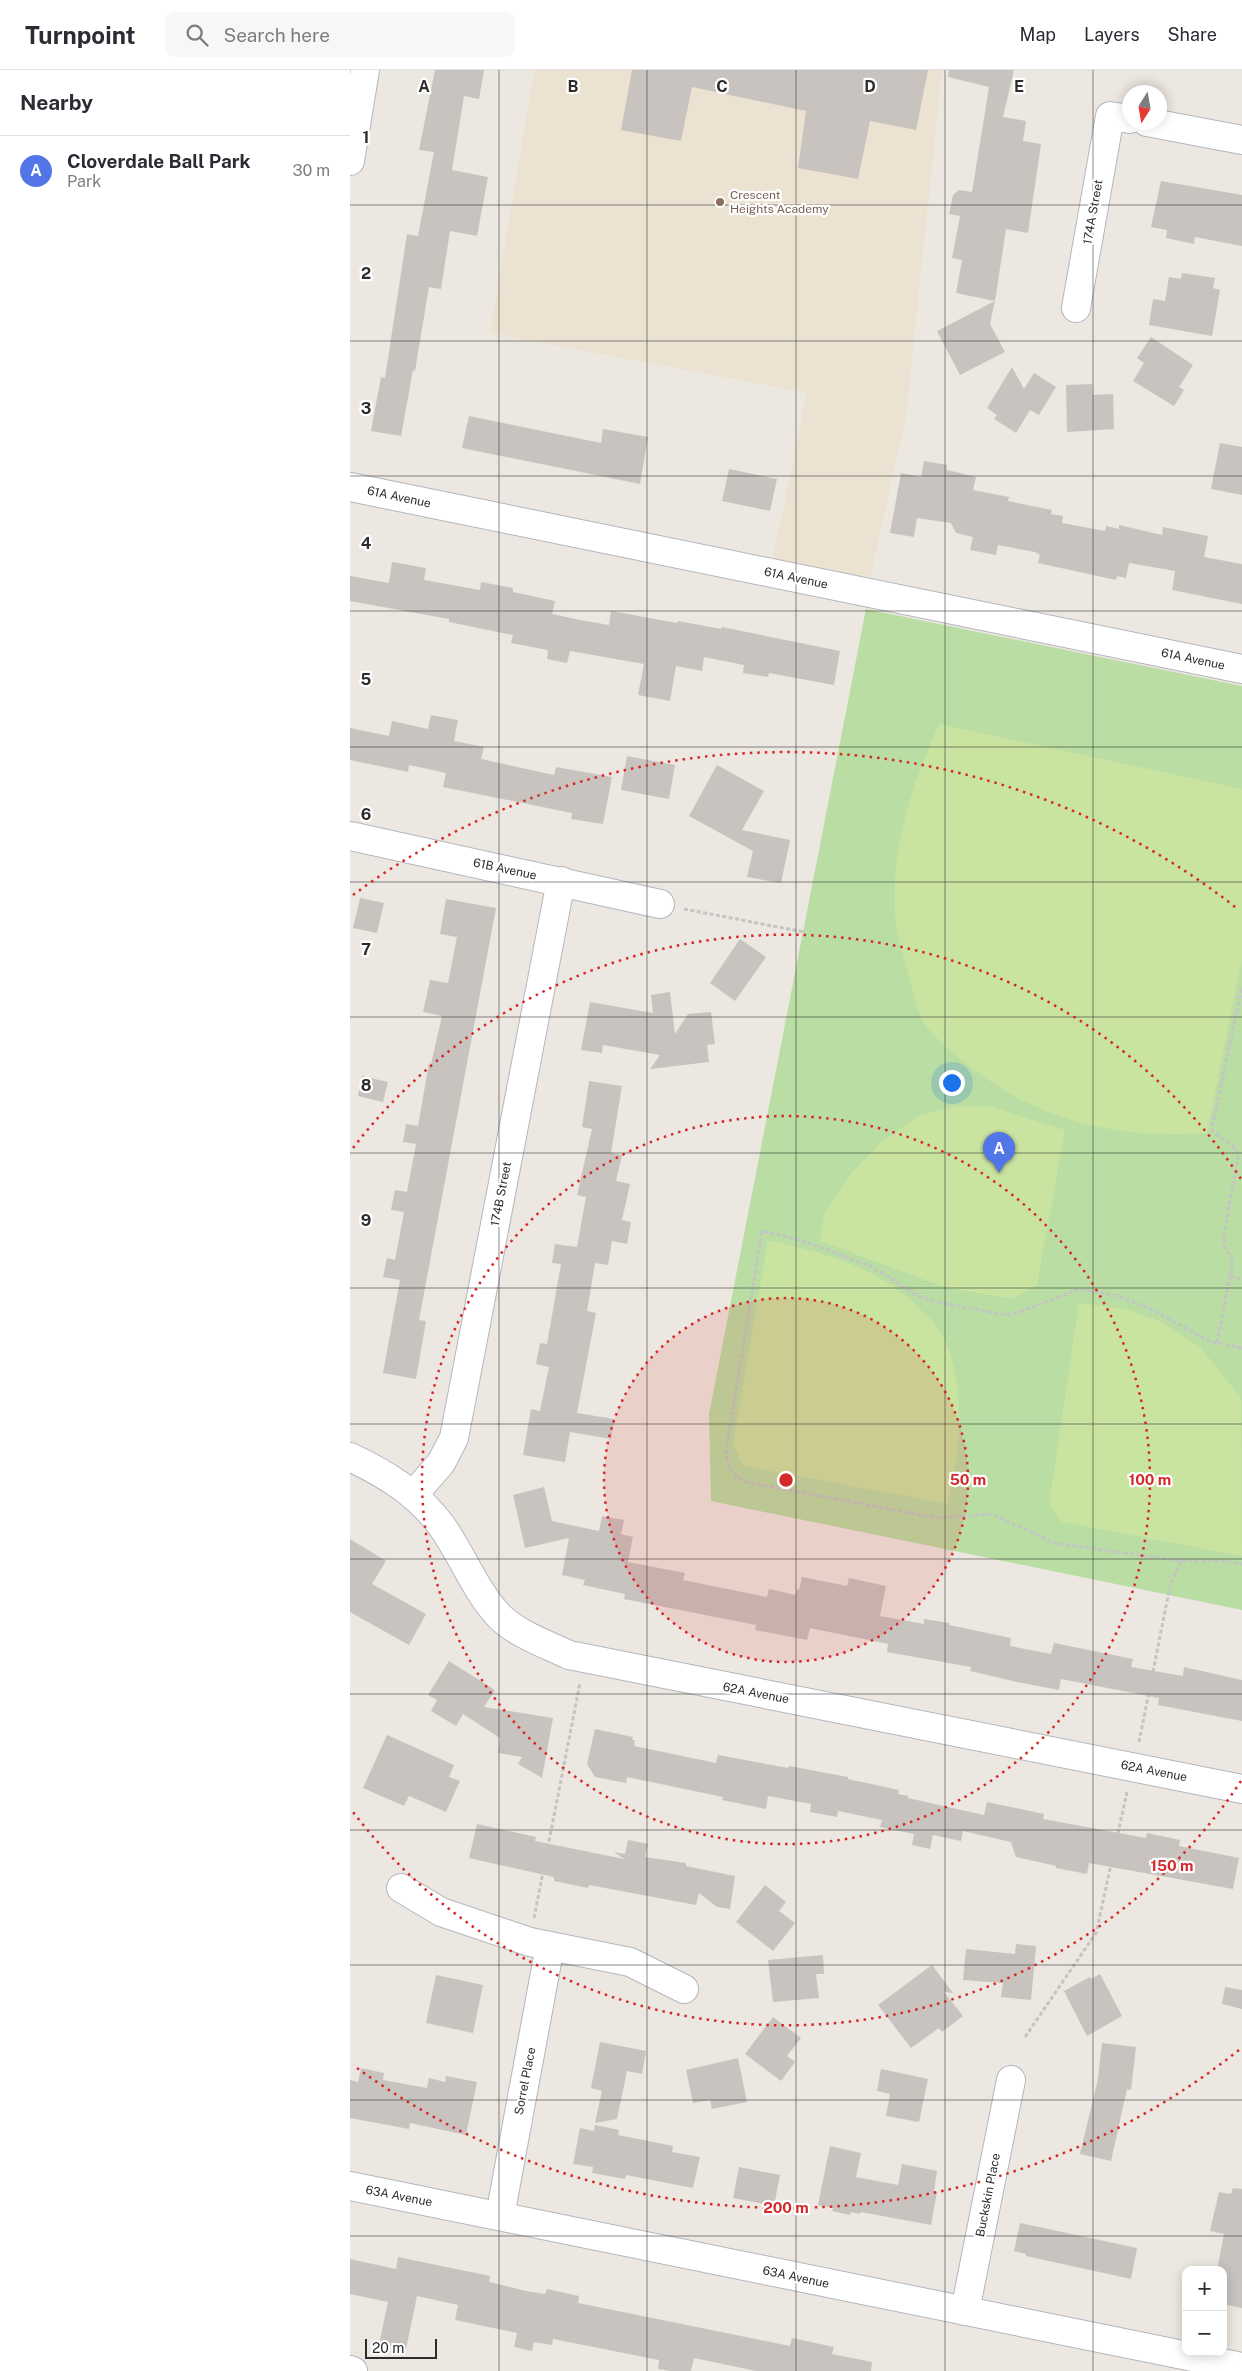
<!DOCTYPE html>
<html lang="en">
<head>
<meta charset="utf-8">
<style>
  body { margin:0; font-family:"Public Sans",sans-serif; background:#f7f7f7; color:#2b2b33 }
  .controls { position:absolute; right:15px; bottom:15px; display:grid; overflow:hidden; border-radius:10px; box-shadow:0 2px 12px #0003 }
  .controls button { width:45px; height:45px; display:grid; place-items:center; padding:0; border:0; border-bottom:1px solid #e1e1e2; background:#fff; color:#2b2b33; font:25px sans-serif }
  .compass { position:absolute; left:772px; top:15px; width:45px; height:45px; border-radius:50%; background:#fff; box-shadow:0 2px 12px #0003; rotate:191deg }
  .scale { position:absolute; left:15px; bottom:12px; width:72px; box-sizing:border-box; padding-left:5px; border:2px solid #2c2c2c; border-top:0; font-size:14px; line-height:18px; white-space:nowrap; color:#2c2c2c; -webkit-text-stroke:4px #fff; paint-order:stroke }
  .you { position:absolute; left:601px; top:1012px; width:18px; height:18px; margin:-12px; border:4px solid #fff; border-radius:50%; background:#1a73e8; box-shadow:0 0 0 8px #1a73e833 }
  .badge { display:grid; place-items:center; width:32px; height:32px; border-radius:50%; background:#5275e8; color:#fff; font-size:16px; font-weight:700 }
  .pin { position:absolute; translate:-50% -41px; filter:drop-shadow(0 1px 2px #0008) }
  .pin::after { content:''; position:absolute; top:26px; width:18px; height:15px; background:inherit; clip-path:polygon(0 0,100% 0,50% 100%) }
  .list { margin:0; padding:0; list-style:none }
  h2 { display:flex; justify-content:space-between; align-items:center; height:65px; margin:0; padding:0 20px; font-size:21px }
  h2 small { font-size:16px; font-weight:400; color:#7c7c81 }
  .list li { display:grid; grid-template-columns:32px 1fr auto; gap:15px; align-items:center; box-sizing:border-box; height:70px; padding:0 20px; border-top:1px solid #e1e1e2 }
  .list b { display:block; font-size:19px; white-space:nowrap }
  .list p { margin:0; font-size:16px; white-space:nowrap; color:#7c7c81 }
  .list em { font-size:16px; font-style:normal; color:#7c7c81 }
  .icon { flex:none; width:28px; height:28px; fill:none; stroke:currentColor; stroke-width:2; stroke-linecap:round; stroke-linejoin:round }
  .map { position:relative; flex:none; width:892px; height:2301px; overflow:hidden }
  header { display:flex; align-items:center; gap:30px; box-sizing:border-box; height:70px; padding:0 25px; background:#fff; border-bottom:1px solid #e1e1e2 }
  header strong { font-size:24px }
  nav { display:flex; gap:28px; margin-inline-start:auto; font-size:18px }
  .search { width:350px; height:45px; background:#f7f7f7; display:flex; align-items:center; gap:12px; box-sizing:border-box; padding:0 18px; border-radius:10px; color:#7c7c81; font-size:19px }
  main { display:flex }
  aside { flex:1; background:#fff }
  .map>svg:first-child { display:block }
  .education { fill:#ece2d2 }
  .green { fill:#b9dda3 }
  .pitch { fill:#c9e3a0 }
  .building { fill:#c8c3bf }
  .lines { fill:none; stroke-linecap:round; stroke-linejoin:round }
  .minor-casing { stroke:#b4b6be; stroke-width:30 }
  .path { stroke:#c4c4c4; stroke-width:3; stroke-dasharray:4 2.5; stroke-linecap:butt }
  .minor { stroke:#fff; stroke-width:28 }
  .grid { fill:none; stroke:#2c2c2c; stroke-width:1; stroke-opacity:0.55 }
  .ring { fill:none; stroke:#d62828; stroke-width:2.5; stroke-dasharray:2.5 5 }
  .education-dot { fill:#8d6e63; stroke:#fff; stroke-width:2 }
  .labels { text-anchor:middle; dominant-baseline:central; stroke-width:4.5; stroke-linejoin:round; paint-order:stroke }
  .education-label { font-size:12px; fill:#785e54; stroke:#fff; text-anchor:start }
  .street-label { font-size:12px; fill:#2c2c2c; stroke:#fff }
  .grid-label { font-size:16px; text-anchor:middle; font-weight:bold; fill:#2c2c2c; stroke:#fff; stroke-width:4.5; stroke-linejoin:round; paint-order:stroke }
  .centre { fill:#d62828; stroke:#fff; stroke-width:2.5 }
  .ring-label { font-size:15px; text-anchor:middle; font-weight:bold; fill:#d62828; stroke:#fff; stroke-width:4.5; stroke-linejoin:round; paint-order:stroke }
</style>
</head>
<body>
<header>
<strong>Turnpoint</strong>
<div class="search"><svg class="icon" aria-label="search" viewBox="0 0 24 24"><circle cx="10" cy="10" r="6"/><path d="M15 15l6 6"/></svg>Search here</div>
<nav><a>Map</a><a>Layers</a><a>Share</a></nav>
</header>
<main>
<aside>
<h2>Nearby<small></small></h2>
<ul class="list">
<li><span class="badge">A</span><div><b>Cloverdale Ball Park</b><p>Park</p></div><em>30 m</em></li>
</ul>
</aside>
<div class="map">
<svg width="892" height="2301" viewBox="0 0 892 2301">
  <rect width="100%" height="100%" fill="#ece7e0"/>
  <!-- education -->
  <path class="education" d="M 184,0 L 592,0 L 556,346 L 520,509 L 423,488 L 457,323 L 140,263 Z"/>
  <!-- green -->
  <path class="green" d="M 516,539 L 892,616 L 892,1540 L 361,1431 L 359,1344 Z"/>
  <!-- pitch -->
  <g class="pitch">
    <path d="M 589,654 L 892,719 L 892,889 L 857,1063 C 764,1069 688,1052 614,992 C 602,982 579,964 572,949 C 565,934 561,915 557,899 C 552,881 546,862 545,844 C 541,777 562,714 589,654 Z"/>
    <path d="M 605,1036 L 642,1037 L 715,1060 L 687,1215 L 662,1229 L 594,1217 L 470,1171 L 474,1144 L 499,1106 L 529,1074 L 568,1046 Z"/>
    <path d="M 418,1170 C 474,1183 530,1197 571,1240 C 576,1245 583,1250 587,1256 C 619,1305 610,1381 598,1434 L 393,1396 L 383,1373 Z"/>
    <path d="M 729,1233 L 776,1239 L 812,1252 L 850,1277 L 891,1327 L 892,1486 L 712,1452 L 699,1434 Z"/>
  </g>
  <!-- building -->
  <g class="building">
    <path d="M 85,0 L 134,0 L 129,29 L 114,26 L 102,100 L 138,107 L 127,166 L 100,161 L 91,219 L 79,217 L 65,301 L 63,300 L 51,366 L 21,361 L 31,307 L 35,308 L 57,164 L 68,166 L 84,82 L 69,80 Z"/>
    <path d="M 282,0 L 578,0 L 566,60 L 520,51 L 508,109 L 448,98 L 456,41 L 342,17 L 331,71 L 271,60 Z"/>
    <path d="M 599,0 L 664,0 L 653,47 L 676,51 L 673,71 L 691,74 L 678,163 L 656,159 L 645,231 L 606,223 L 612,190 L 602,188 L 610,146 L 599,144 L 603,125 L 609,120 L 622,122 L 639,17 L 598,7 Z"/>
    <path d="M 811,111 L 892,125 L 892,176 L 845,167 L 844,174 L 816,168 L 817,160 L 801,157 Z"/>
    <path d="M 832,203 L 865,208 L 863,218 L 870,220 L 862,266 L 799,255 L 803,229 L 815,231 L 819,207 L 831,209 Z"/>
    <path d="M 645,231 L 640,254 L 655,282 L 610,305 L 587,261 Z"/>
    <path d="M 801,267 L 843,295 L 829,317 L 834,320 L 824,336 L 783,311 L 794,293 L 787,288 Z"/>
    <path d="M 662,297 L 674,319 L 684,303 L 706,317 L 689,345 L 680,340 L 666,363 L 644,349 L 647,345 L 637,338 Z"/>
    <path d="M 742,314 L 743,325 L 763,324 L 764,359 L 717,362 L 716,315 Z"/>
    <path d="M 119,346 L 251,373 L 253,359 L 298,367 L 290,414 L 112,378 Z"/>
    <path d="M 870,373 L 892,377 L 892,425 L 861,419 Z"/>
    <path d="M 574,391 L 597,395 L 597,400 L 626,407 L 623,420 L 659,427 L 658,431 L 702,440 L 701,444 L 713,446 L 712,453 L 755,461 L 756,456 L 769,459 L 769,455 L 812,465 L 813,457 L 858,466 L 854,487 L 892,494 L 892,534 L 822,520 L 825,501 L 779,493 L 776,508 L 767,506 L 766,510 L 688,493 L 690,485 L 685,482 L 648,475 L 646,485 L 620,480 L 623,467 L 606,463 L 601,453 L 567,448 L 564,467 L 540,463 L 551,403 L 571,407 Z"/>
    <path d="M 379,399 L 427,409 L 420,441 L 372,431 Z"/>
    <path d="M 42,492 L 76,498 L 74,510 L 130,520 L 131,512 L 163,518 L 163,522 L 205,531 L 202,544 L 230,550 L 259,555 L 261,541 L 327,553 L 328,551 L 371,559 L 372,557 L 490,581 L 484,615 L 419,603 L 418,607 L 393,603 L 394,595 L 354,587 L 352,601 L 326,596 L 320,631 L 288,625 L 294,594 L 220,581 L 217,593 L 197,589 L 198,580 L 161,573 L 163,565 L 99,552 L 99,549 L 0,531 L 0,506 L 39,513 Z"/>
    <path d="M 81,645 L 108,650 L 104,671 L 134,677 L 131,689 L 204,705 L 206,697 L 262,707 L 253,754 L 221,749 L 222,743 L 93,717 L 96,703 L 59,695 L 58,702 L 0,690 L 0,658 L 39,666 L 42,651 L 78,659 Z"/>
    <path d="M 277,686 L 325,695 L 319,729 L 271,720 Z"/>
    <path d="M 367,695 L 414,721 L 392,760 L 440,770 L 431,813 L 397,807 L 403,781 L 339,746 Z"/>
    <path d="M 10,828 L 34,833 L 27,863 L 3,858 Z"/>
    <path d="M 96,829 L 146,838 L 69,1250 L 76,1251 L 66,1309 L 33,1303 L 50,1210 L 33,1207 L 37,1188 L 45,1190 L 54,1142 L 41,1140 L 45,1120 L 57,1122 L 66,1074 L 53,1072 L 56,1054 L 68,1056 L 79,993 L 81,994 L 92,946 L 73,942 L 80,910 L 98,913 L 107,867 L 90,864 Z"/>
    <path d="M 390,869 L 416,887 L 385,931 L 360,913 Z"/>
    <path d="M 320,922 L 325,964 L 338,944 L 361,942 L 365,974 L 357,975 L 359,992 L 300,999 L 310,985 L 253,975 L 252,983 L 231,980 L 240,932 L 303,943 L 301,925 Z"/>
    <path d="M 12,1006 L 38,1012 L 33,1032 L 8,1026 Z"/>
    <path d="M 239,1011 L 272,1016 L 261,1083 L 272,1085 L 266,1111 L 280,1114 L 272,1150 L 281,1152 L 277,1174 L 262,1171 L 258,1195 L 245,1193 L 237,1241 L 246,1243 L 227,1343 L 264,1349 L 261,1369 L 220,1362 L 215,1392 L 173,1385 L 181,1339 L 190,1341 L 199,1297 L 186,1294 L 190,1273 L 197,1274 L 211,1194 L 202,1193 L 205,1174 L 227,1177 L 236,1127 L 227,1125 L 242,1059 L 232,1057 Z"/>
    <path d="M 194,1417 L 202,1451 L 249,1461 L 252,1446 L 274,1450 L 271,1464 L 283,1467 L 278,1492 L 335,1503 L 333,1510 L 417,1527 L 419,1519 L 445,1525 L 447,1519 L 449,1520 L 452,1507 L 497,1516 L 499,1508 L 536,1516 L 530,1546 L 574,1554 L 574,1549 L 599,1553 L 599,1555 L 661,1568 L 660,1576 L 701,1584 L 704,1573 L 783,1589 L 781,1597 L 833,1606 L 834,1597 L 892,1610 L 892,1651 L 808,1635 L 809,1628 L 711,1609 L 709,1620 L 667,1612 L 620,1601 L 621,1597 L 537,1582 L 538,1574 L 460,1558 L 457,1570 L 405,1560 L 406,1555 L 274,1529 L 275,1524 L 233,1515 L 235,1510 L 212,1505 L 219,1468 L 175,1478 L 163,1425 Z"/>
    <path d="M 0,1469 L 36,1491 L 22,1514 L 76,1544 L 59,1575 L 0,1542 Z"/>
    <path d="M 99,1591 L 145,1620 L 134,1637 L 203,1648 L 192,1708 L 168,1694 L 172,1687 L 148,1683 L 150,1668 L 113,1644 L 106,1656 L 81,1641 L 87,1630 L 78,1625 Z"/>
    <path d="M 245,1659 L 283,1667 L 282,1670 L 285,1670 L 284,1676 L 366,1693 L 368,1685 L 438,1698 L 439,1696 L 498,1707 L 498,1709 L 549,1720 L 548,1724 L 558,1726 L 558,1728 L 634,1745 L 637,1732 L 694,1744 L 693,1749 L 796,1768 L 797,1763 L 830,1770 L 829,1776 L 889,1788 L 883,1819 L 739,1793 L 737,1804 L 706,1798 L 706,1796 L 666,1787 L 661,1772 L 613,1761 L 611,1771 L 583,1765 L 580,1779 L 562,1775 L 564,1764 L 530,1757 L 532,1750 L 488,1741 L 487,1747 L 460,1742 L 461,1734 L 418,1726 L 416,1739 L 372,1730 L 373,1727 L 277,1707 L 276,1713 L 245,1707 L 237,1694 Z"/>
    <path d="M 37,1665 L 104,1695 L 99,1707 L 110,1711 L 96,1742 L 59,1726 L 54,1736 L 13,1718 Z"/>
    <path d="M 127,1754 L 186,1767 L 185,1771 L 274,1789 L 264,1782 L 275,1784 L 278,1770 L 298,1774 L 295,1787 L 336,1793 L 336,1796 L 385,1806 L 380,1839 L 367,1837 L 349,1823 L 346,1835 L 239,1815 L 238,1818 L 204,1811 L 204,1807 L 119,1788 Z"/>
    <path d="M 415,1815 L 436,1832 L 429,1841 L 445,1853 L 423,1881 L 386,1852 Z"/>
    <path d="M 666,1874 L 686,1876 L 681,1930 L 651,1927 L 653,1913 L 613,1910 L 616,1879 L 665,1884 Z"/>
    <path d="M 473,1885 L 474,1904 L 466,1904 L 469,1928 L 423,1932 L 418,1890 Z"/>
    <path d="M 582,1895 L 603,1923 L 594,1922 L 613,1946 L 592,1962 L 589,1958 L 561,1978 L 528,1935 Z"/>
    <path d="M 750,1904 L 772,1946 L 737,1966 L 714,1921 L 740,1907 L 741,1909 Z"/>
    <path d="M 86,1905 L 133,1915 L 123,1963 L 76,1953 Z"/>
    <path d="M 875,1917 L 892,1920 L 892,1939 L 872,1934 Z"/>
    <path d="M 423,1947 L 451,1968 L 437,1986 L 445,1992 L 431,2011 L 395,1984 Z"/>
    <path d="M 250,1972 L 296,1981 L 292,2004 L 277,2001 L 267,2049 L 245,2053 L 252,2021 L 241,2018 Z"/>
    <path d="M 752,1973 L 786,1977 L 781,2020 L 777,2019 L 761,2091 L 730,2084 L 748,2009 Z"/>
    <path d="M 388,1988 L 397,2032 L 362,2039 L 360,2030 L 343,2033 L 336,2000 Z"/>
    <path d="M 11,1998 L 34,2003 L 33,2010 L 77,2018 L 79,2008 L 95,2012 L 96,2006 L 127,2012 L 116,2065 L 60,2053 L 59,2059 L 0,2048 L 0,2010 L 8,2012 Z"/>
    <path d="M 531,1999 L 578,2009 L 569,2052 L 536,2046 L 540,2024 L 527,2021 Z"/>
    <path d="M 245,2055 L 269,2060 L 268,2065 L 323,2076 L 322,2082 L 350,2087 L 343,2118 L 276,2105 L 275,2109 L 242,2103 L 243,2097 L 223,2094 L 230,2058 L 244,2061 Z"/>
    <path d="M 480,2076 L 511,2083 L 506,2107 L 548,2115 L 552,2094 L 587,2101 L 584,2121 L 587,2122 L 581,2155 L 511,2142 L 510,2144 L 501,2142 L 500,2145 L 482,2141 L 483,2138 L 468,2135 Z"/>
    <path d="M 389,2097 L 430,2105 L 424,2136 L 383,2128 Z"/>
    <path d="M 883,2118 L 892,2119 L 892,2238 L 873,2234 L 873,2200 L 867,2200 L 874,2164 L 860,2161 L 869,2122 L 881,2124 Z"/>
    <path d="M 670,2153 L 787,2178 L 781,2209 L 676,2186 L 676,2184 L 664,2181 Z"/>
    <path d="M 48,2187 L 140,2206 L 139,2212 L 176,2221 L 195,2224 L 197,2219 L 229,2226 L 228,2233 L 332,2254 L 440,2276 L 442,2268 L 484,2277 L 482,2284 L 522,2292 L 521,2301 L 406,2301 L 344,2288 L 341,2301 L 321,2301 L 308,2299 L 309,2290 L 203,2269 L 202,2275 L 184,2272 L 182,2281 L 164,2277 L 167,2263 L 105,2250 L 108,2235 L 67,2226 L 56,2279 L 29,2274 L 38,2232 L 0,2224 L 0,2189 L 46,2199 Z"/>
  </g>
  <g class="lines">
    <defs>
      <g id="minor">
        <path d="M 797,52 L 892,70"/>
        <path d="M 0,91 L 15,0"/>
        <path d="M 726,238 L 760,46 L 780,49"/>
        <path d="M 0,417 L 892,599"/>
        <path d="M 0,766 L 310,834"/>
        <path d="M 0,1387 C 36,1404 67,1423 91,1455 C 112,1484 124,1519 149,1546 C 167,1564 196,1574 219,1585 L 892,1719"/>
        <path d="M 64,1424 L 91,1393 L 104,1368 L 211,811"/>
        <path d="M 51,1818 L 91,1842 L 180,1872 L 280,1892 L 334,1919"/>
        <path d="M 0,2116 L 892,2297"/>
        <path d="M 150,2146 L 200,1876"/>
        <path d="M 615,2241 L 661,2010"/>
        <path d="M 0,2300 L 3,2301"/>
      </g>
    </defs>
    <!-- minor casing -->
    <use href="#minor" class="minor-casing"/>
    <!-- path -->
    <g class="path">
      <path d="M 334,839 L 454,862"/>
      <path d="M 880,1206 L 892,1209"/>
      <path d="M 867,1273 L 883,1191 L 874,1175 L 874,1164 L 888,1088 L 886,1079 L 863,1062 L 862,1058 L 892,917"/>
      <path d="M 892,1278 L 859,1271 L 797,1237 L 764,1225 L 749,1222 L 727,1220 L 670,1242 L 656,1245 L 586,1232 L 568,1226 L 521,1196 L 447,1169 L 412,1161 L 376,1382 C 377,1398 382,1404 396,1412 L 587,1448 L 642,1444 L 704,1473 L 831,1491 L 876,1491 L 892,1494"/>
      <path d="M 789,1672 L 820,1516 L 831,1491"/>
      <path d="M 184,1848 L 230,1613"/>
      <path d="M 675,1967 L 746,1863 L 777,1722"/>
    </g>
    <!-- minor -->
    <use href="#minor" class="minor"/>
  </g>
  <!-- grid -->
  <path class="grid" d="M 149,0 L 149,2301M 297,0 L 297,2301M 446,0 L 446,2301M 595,0 L 595,2301M 743,0 L 743,2301M 0,135 L 892,135M 0,271 L 892,271M 0,406 L 892,406M 0,541 L 892,541M 0,677 L 892,677M 0,812 L 892,812M 0,947 L 892,947M 0,1083 L 892,1083M 0,1218 L 892,1218M 0,1354 L 892,1354M 0,1489 L 892,1489M 0,1624 L 892,1624M 0,1760 L 892,1760M 0,1895 L 892,1895M 0,2030 L 892,2030M 0,2166 L 892,2166"/>
  <!-- distance rings -->
  <circle cx="436" cy="1410" r="182" fill="#d62828" fill-opacity=".12"/>
  <g class="ring">
    <circle cx="436" cy="1410" r="182"/>
    <circle cx="436" cy="1410" r="364"/>
    <path d="M891 1711A546 546 0 0 1 3 1742M3 1078A546 546 0 0 1 891 1109"/>
    <path d="M889 1980A728 728 0 0 1 3 1995M3 825A728 728 0 0 1 889 840"/>
  </g>
  <!-- markers -->
  <circle class="education-dot" cx="370" cy="132" r="5"/>
  <g class="labels">
    <!-- education labels -->
    <g class="education-label">
      <text x="380" y="125">Crescent<tspan x="380" dy="14">Heights Academy</tspan></text>
    </g>
    <!-- street labels -->
    <g class="street-label">
      <text transform="translate(743 142) rotate(-80)">174A Street</text>
      <text transform="translate(49 427) rotate(12)">61A Avenue</text>
      <text transform="translate(446 508) rotate(12)">61A Avenue</text>
      <text transform="translate(843 589) rotate(12)">61A Avenue</text>
      <text transform="translate(155 799) rotate(12)">61B Avenue</text>
      <text transform="translate(151 1124) rotate(-79)">174B Street</text>
      <text transform="translate(406 1623) rotate(11)">62A Avenue</text>
      <text transform="translate(804 1701) rotate(11)">62A Avenue</text>
      <text transform="translate(175 2011) rotate(-79)">Sorrel Place</text>
      <text transform="translate(638 2125) rotate(-79)">Buckskin Place</text>
      <text transform="translate(49 2126) rotate(11)">63A Avenue</text>
      <text transform="translate(446 2207) rotate(12)">63A Avenue</text>
    </g>
  </g>
  <g class="grid-label">
    <text x="74" y="22">A</text>
    <text x="223" y="22">B</text>
    <text x="372" y="22">C</text>
    <text x="520" y="22">D</text>
    <text x="669" y="22">E</text>
    <text x="16" y="73">1</text>
    <text x="16" y="209">2</text>
    <text x="16" y="344">3</text>
    <text x="16" y="479">4</text>
    <text x="16" y="615">5</text>
    <text x="16" y="750">6</text>
    <text x="16" y="885">7</text>
    <text x="16" y="1021">8</text>
    <text x="16" y="1156">9</text>
  </g>
  <circle cx="436" cy="1410" r="8" class="centre"/>
  <g class="ring-label">
    <text x="618" y="1415">50 m</text>
    <text x="800" y="1415">100 m</text>
    <text x="822" y="1801">150 m</text>
    <text x="436" y="2143">200 m</text>
  </g>
</svg>
<div class="controls">
<button>+</button>
<button>−</button>
</div>
<svg class="compass" viewBox="-18 -18 36 36"><path d="M0-13l5 13h-10z" fill="#e53935"/><path d="M0 13l5-13h-10z" fill="#7c7c81"/></svg>
<div class="scale">20 m</div>
<div class="you"></div>
<div class="pin badge" style="left:649px;top:1103px">A</div>
</div>
</main>
</body>
</html>
